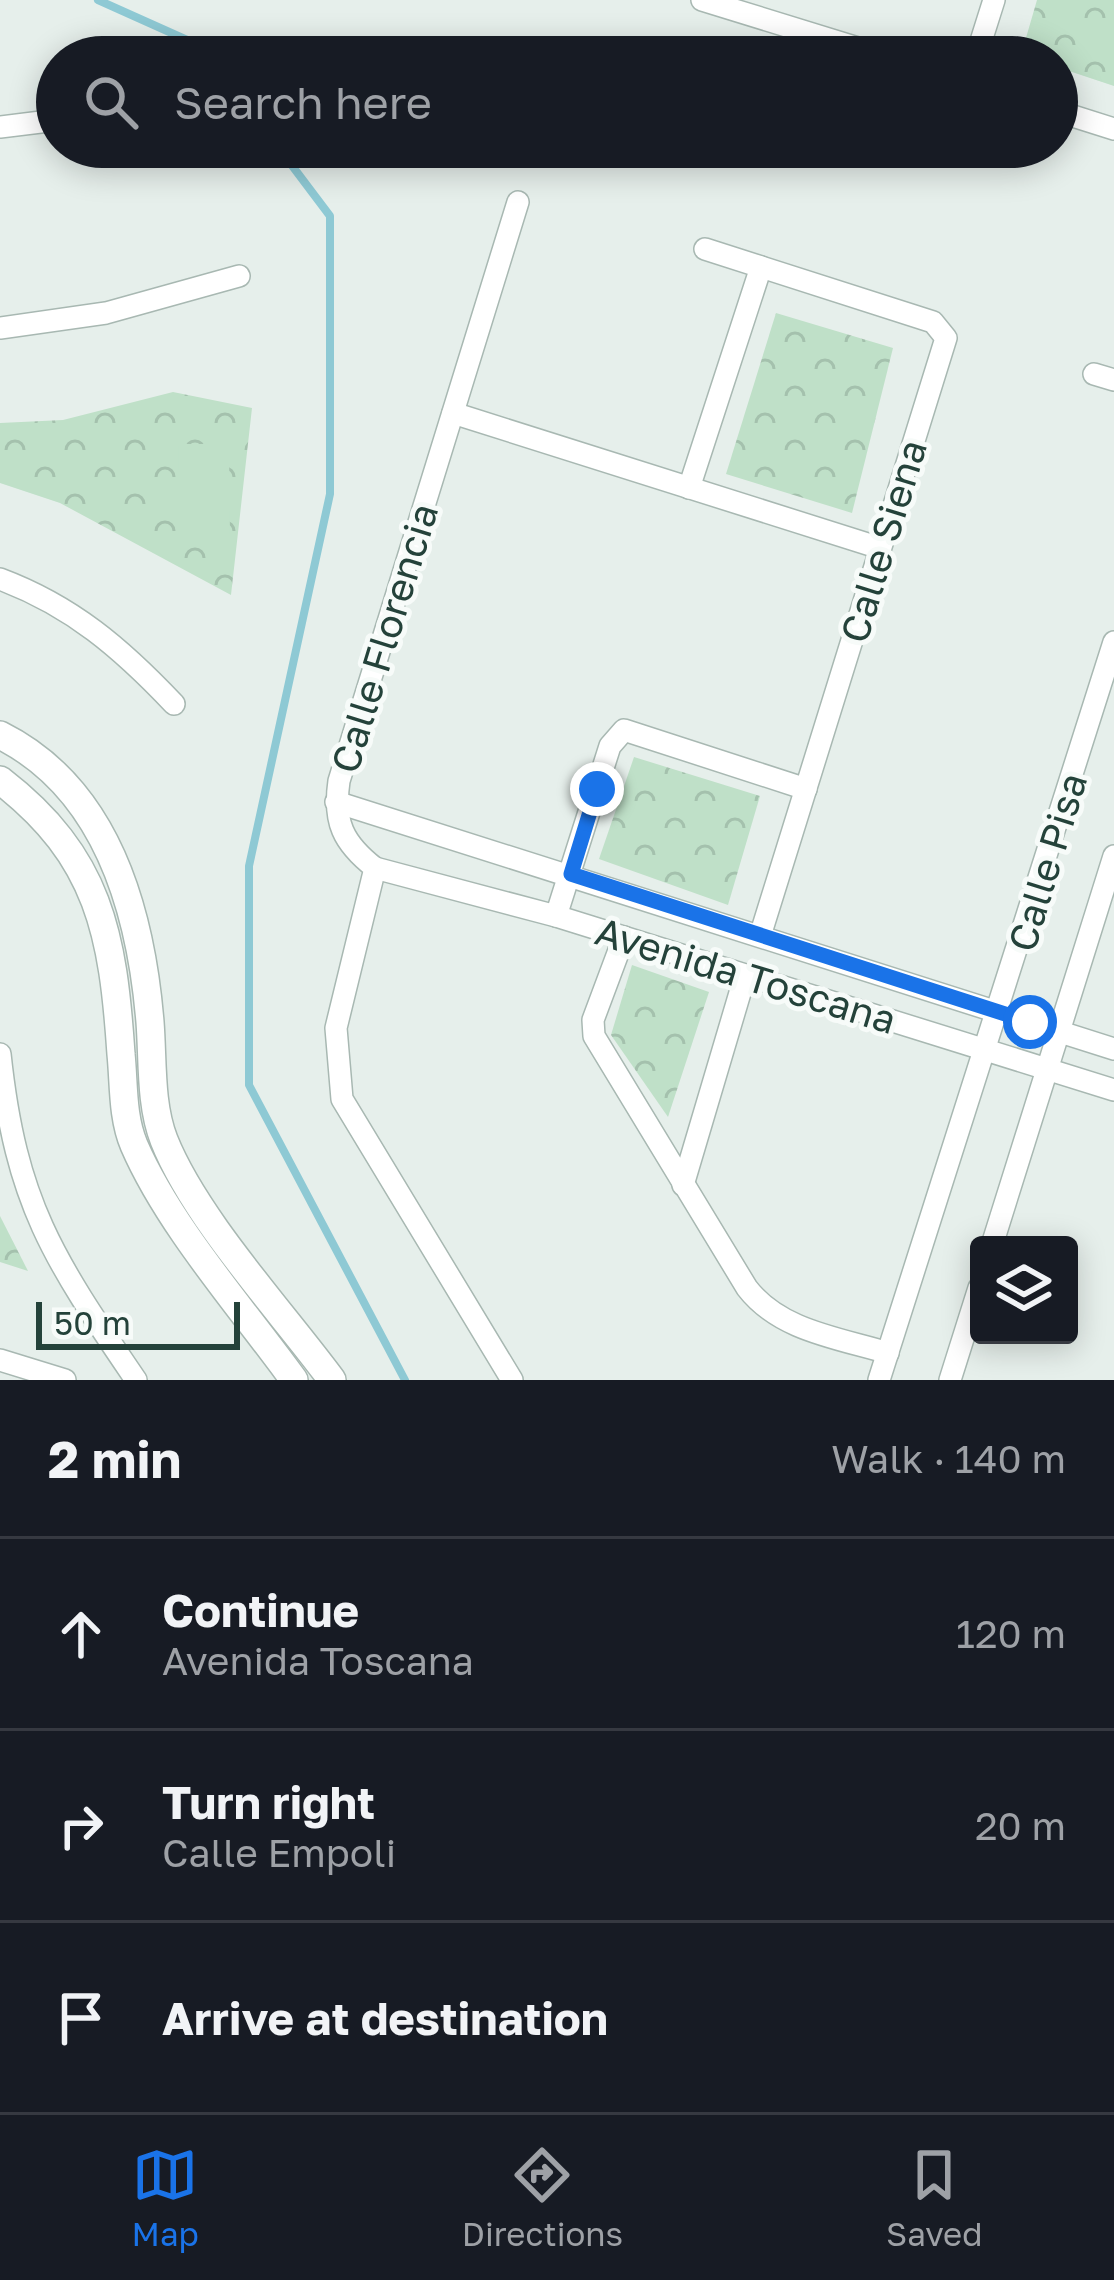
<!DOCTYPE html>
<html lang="en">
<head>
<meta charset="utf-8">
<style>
  body { margin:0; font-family:"Golos Text",sans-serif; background:#20242c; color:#f1f3f6 }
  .controls { position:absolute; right:36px; bottom:36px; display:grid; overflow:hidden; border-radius:12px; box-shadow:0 6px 30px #0003 }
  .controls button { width:108px; height:108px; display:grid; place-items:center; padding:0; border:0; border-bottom:3px solid #363941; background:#171b24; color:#f1f3f6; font:60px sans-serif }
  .scale { position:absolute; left:36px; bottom:30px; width:204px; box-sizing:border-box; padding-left:12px; border:6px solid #24423a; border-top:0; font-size:33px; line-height:42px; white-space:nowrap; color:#24423a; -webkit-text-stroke:9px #f7fbf9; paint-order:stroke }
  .stop { position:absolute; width:36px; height:36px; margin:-27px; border:9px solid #1a73e8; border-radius:50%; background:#fff }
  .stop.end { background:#1a73e8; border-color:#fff; box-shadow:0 3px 12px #0008 }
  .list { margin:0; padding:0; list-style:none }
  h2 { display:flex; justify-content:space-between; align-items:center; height:156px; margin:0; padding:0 48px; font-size:51px }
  h2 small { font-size:39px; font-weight:400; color:#9ea1a6 }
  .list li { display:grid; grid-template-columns:78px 1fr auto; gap:36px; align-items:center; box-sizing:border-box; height:192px; padding:0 48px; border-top:3px solid #363941 }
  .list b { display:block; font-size:45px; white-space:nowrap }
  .list p { margin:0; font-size:39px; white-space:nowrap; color:#9ea1a6 }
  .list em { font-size:39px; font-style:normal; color:#9ea1a6 }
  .icon { flex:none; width:66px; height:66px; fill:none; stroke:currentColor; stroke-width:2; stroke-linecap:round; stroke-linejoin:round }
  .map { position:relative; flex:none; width:1114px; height:1380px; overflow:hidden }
  .search { position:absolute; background:#171b24; box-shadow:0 6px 30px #0003; left:36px; right:36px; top:36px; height:132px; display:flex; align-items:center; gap:30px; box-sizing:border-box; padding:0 42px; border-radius:66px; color:#9ea1a6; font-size:45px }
  .sheet { height:732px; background:#171b24 }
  nav { display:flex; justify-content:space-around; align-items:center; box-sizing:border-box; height:168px; border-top:3px solid #363941; background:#171b24; font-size:33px; color:#9ea1a6 }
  nav a { display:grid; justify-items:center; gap:6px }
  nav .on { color:#1a73e8 }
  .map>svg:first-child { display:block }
  .forest { fill:url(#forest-crowns) }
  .pitch { fill:#bfe0c8 }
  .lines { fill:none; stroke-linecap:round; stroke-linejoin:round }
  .stream { stroke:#8ec9d4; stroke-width:8 }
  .minor-casing { stroke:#a8b8b2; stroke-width:24 }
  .tertiary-casing { stroke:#a8b8b2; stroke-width:30 }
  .minor { stroke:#fff; stroke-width:21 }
  .tertiary { stroke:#fff; stroke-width:27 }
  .route { stroke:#1a73e8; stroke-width:15 }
  .labels { text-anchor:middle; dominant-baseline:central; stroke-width:10; stroke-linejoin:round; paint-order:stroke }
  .street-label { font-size:39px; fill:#24423a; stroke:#f7fbf9 }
</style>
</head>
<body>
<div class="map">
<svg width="1114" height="1380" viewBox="0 0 1114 1380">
  <defs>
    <pattern id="forest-crowns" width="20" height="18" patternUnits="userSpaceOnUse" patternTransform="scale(3)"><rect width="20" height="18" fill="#bfe0c8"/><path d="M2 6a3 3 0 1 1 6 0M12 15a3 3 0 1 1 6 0" fill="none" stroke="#a4c1ad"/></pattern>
  </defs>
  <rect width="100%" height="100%" fill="#e6efeb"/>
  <!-- forest -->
  <g class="forest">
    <path d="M 1037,0 L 1114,0 L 1114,86 L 1057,67 L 1057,57 L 1021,55 Z"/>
    <path d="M 776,313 L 893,348 L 852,513 L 726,474 Z"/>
    <path d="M 173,392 L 252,408 L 231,595 L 60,503 L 0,483 L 0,423 L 63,420 Z"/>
    <path d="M 634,757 L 760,796 L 728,905 L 599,859 Z"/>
    <path d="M 632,965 L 709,992 L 668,1117 L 611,1035 Z"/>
    <path d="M 0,1216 L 28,1271 L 0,1262 Z"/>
  </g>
  <!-- pitch -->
  <path class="pitch" d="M 178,444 L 229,444 L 230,536 L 179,536 Z"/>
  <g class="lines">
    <!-- stream -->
    <g class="stream">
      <path d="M 98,0 L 205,48 L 212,57"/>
      <path d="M 278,147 L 330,216 L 330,494 L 249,866 L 249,1085 L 405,1380"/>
    </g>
    <defs>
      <g id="minor">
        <path d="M 702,0 L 887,57"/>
        <path d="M 976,57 L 994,0"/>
        <path d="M 1057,111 L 1114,129"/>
        <path d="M 0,127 L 57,120"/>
        <path d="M 705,249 L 933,322 L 946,338 L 760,936"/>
        <path d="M 0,328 L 106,313 L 239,276"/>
        <path d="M 1094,374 L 1114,380"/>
        <path d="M 453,413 L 880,548"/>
        <path d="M 689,488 L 761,267"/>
        <path d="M 0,579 C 72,606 121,648 174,704"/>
        <path d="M 336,802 L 1114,1049"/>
        <path d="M 375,868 L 556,916 L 1114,1090"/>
        <path d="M 556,916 L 610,746 L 624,730 L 806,789"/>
        <path d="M 624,937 L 593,1020 L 594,1036 L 747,1288 C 780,1331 839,1338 888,1353"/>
        <path d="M 0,1054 C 16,1204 53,1258 136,1380"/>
        <path d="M 683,1185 L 745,976"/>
        <path d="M 992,1245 L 1114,856"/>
        <path d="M 0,1360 L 65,1380"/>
        <path d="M 512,1380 L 342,1099 L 336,1028 L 375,868 C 343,843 333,822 339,781 L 518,202"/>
        <path d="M 879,1380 L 1114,642"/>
        <path d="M 950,1380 L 979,1288"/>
      </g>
      <g id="tertiary">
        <path d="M 0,735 C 108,789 141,913 150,1022 C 153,1061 150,1104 164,1140 C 195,1218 281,1311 332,1380"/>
        <path d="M 0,780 C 100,857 113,935 121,1054 C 124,1083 122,1117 134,1145 C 169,1226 242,1308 294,1380"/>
      </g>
    </defs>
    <!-- minor casing -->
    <use href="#minor" class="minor-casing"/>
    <!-- tertiary casing -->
    <use href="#tertiary" class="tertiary-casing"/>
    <!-- minor -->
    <use href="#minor" class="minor"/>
    <!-- tertiary -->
    <use href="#tertiary" class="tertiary"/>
  </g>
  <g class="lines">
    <!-- route -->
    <path class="route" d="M 597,789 L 571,874 L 1030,1022"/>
  </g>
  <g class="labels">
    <!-- street labels -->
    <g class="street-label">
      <text transform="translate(883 541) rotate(-73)">Calle Siena</text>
      <text transform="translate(384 638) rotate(-73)">Calle Florencia</text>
      <text transform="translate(1047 862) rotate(-73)">Calle Pisa</text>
      <text transform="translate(746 975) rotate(17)">Avenida Toscana</text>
    </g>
  </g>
</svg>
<div class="controls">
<button><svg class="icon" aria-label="layers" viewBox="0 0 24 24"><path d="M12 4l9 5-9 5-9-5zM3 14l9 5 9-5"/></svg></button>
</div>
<div class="scale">50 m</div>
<div class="stop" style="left:1030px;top:1022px"></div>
<div class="stop end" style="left:597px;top:789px"></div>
<div class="search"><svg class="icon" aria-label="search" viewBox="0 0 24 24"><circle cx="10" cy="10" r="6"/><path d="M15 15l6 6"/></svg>Search here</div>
</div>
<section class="sheet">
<h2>2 min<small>Walk · 140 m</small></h2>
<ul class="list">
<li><svg class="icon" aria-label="ahead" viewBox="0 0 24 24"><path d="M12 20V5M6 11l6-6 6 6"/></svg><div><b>Continue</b><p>Avenida Toscana</p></div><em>120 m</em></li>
<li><svg class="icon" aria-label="right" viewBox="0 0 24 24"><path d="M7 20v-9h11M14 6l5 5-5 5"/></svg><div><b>Turn right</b><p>Calle Empoli</p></div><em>20 m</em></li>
<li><svg class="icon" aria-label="arrive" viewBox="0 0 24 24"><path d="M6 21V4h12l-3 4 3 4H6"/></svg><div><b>Arrive at destination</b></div></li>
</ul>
</section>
<nav>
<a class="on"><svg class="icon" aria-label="map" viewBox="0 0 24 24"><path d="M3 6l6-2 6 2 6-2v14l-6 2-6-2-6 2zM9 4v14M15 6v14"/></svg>Map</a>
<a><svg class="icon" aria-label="directions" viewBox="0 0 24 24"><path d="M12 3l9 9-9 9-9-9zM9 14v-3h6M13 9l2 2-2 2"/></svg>Directions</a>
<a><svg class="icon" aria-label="saved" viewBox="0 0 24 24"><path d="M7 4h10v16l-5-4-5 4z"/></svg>Saved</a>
</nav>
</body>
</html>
